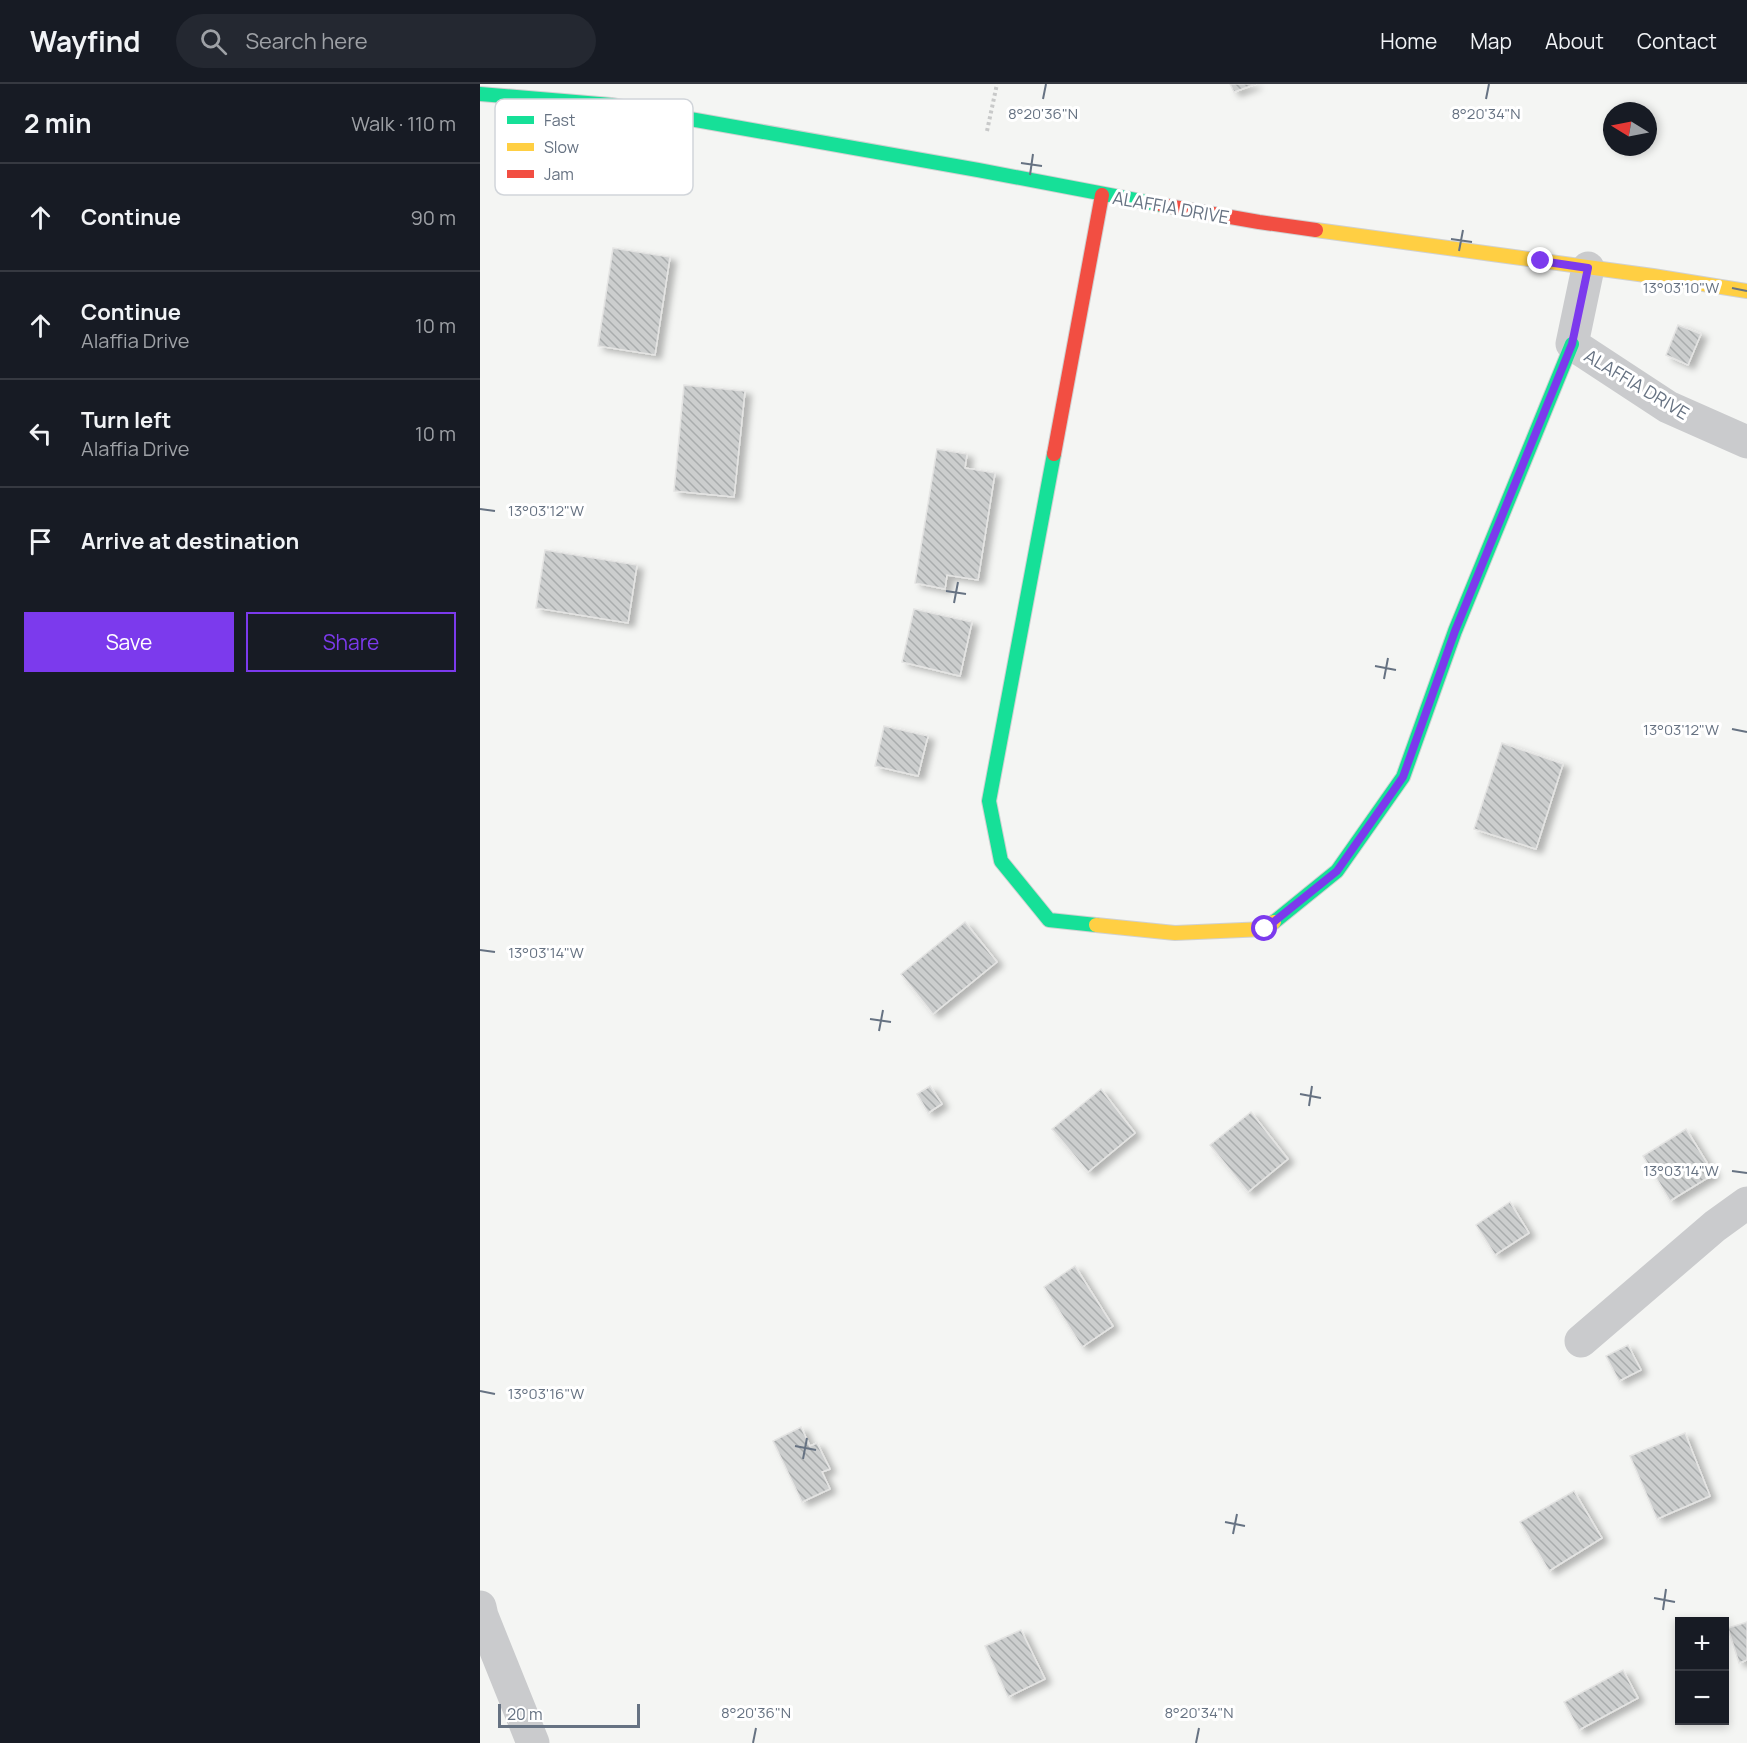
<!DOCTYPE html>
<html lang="en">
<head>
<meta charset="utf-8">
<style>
  body { margin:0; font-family:Manrope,sans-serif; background:#242831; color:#f1f3f6 }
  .controls { position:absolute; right:18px; bottom:18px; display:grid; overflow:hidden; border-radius:0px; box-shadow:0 3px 9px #0003 }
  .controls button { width:54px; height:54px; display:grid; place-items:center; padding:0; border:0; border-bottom:2px solid #363941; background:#171b24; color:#f1f3f6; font:30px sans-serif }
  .compass { position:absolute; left:1123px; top:18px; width:54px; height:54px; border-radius:50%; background:#171b24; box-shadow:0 3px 9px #0003; rotate:280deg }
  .scale { position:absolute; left:18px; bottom:15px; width:142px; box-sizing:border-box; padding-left:6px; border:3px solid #667282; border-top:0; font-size:16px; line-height:21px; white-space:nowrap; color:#667282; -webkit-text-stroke:4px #fff; paint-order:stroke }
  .stop { position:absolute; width:18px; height:18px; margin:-14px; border:4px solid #7c3aed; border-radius:50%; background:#fff }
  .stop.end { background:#7c3aed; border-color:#fff; box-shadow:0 2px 6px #0008 }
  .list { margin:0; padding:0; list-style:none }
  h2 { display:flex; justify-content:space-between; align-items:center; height:78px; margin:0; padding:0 24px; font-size:26px }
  h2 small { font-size:20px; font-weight:400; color:#9ea1a6 }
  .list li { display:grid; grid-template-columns:39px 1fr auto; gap:18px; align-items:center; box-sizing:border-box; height:108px; padding:0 24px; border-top:2px solid #363941 }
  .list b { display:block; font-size:22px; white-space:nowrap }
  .list p { margin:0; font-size:20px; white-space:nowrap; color:#9ea1a6 }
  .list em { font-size:20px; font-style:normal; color:#9ea1a6 }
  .actions { display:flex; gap:12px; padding:18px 24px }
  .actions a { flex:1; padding:14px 0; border:2px solid #7c3aed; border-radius:0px; text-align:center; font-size:21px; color:#7c3aed }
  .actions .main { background:#7c3aed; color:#fff }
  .icon { flex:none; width:33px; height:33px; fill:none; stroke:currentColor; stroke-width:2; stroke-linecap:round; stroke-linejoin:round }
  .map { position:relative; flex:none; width:1267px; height:1659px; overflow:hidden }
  header { display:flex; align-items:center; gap:36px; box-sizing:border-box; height:84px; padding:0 30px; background:#171b24; border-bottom:2px solid #363941 }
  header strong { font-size:28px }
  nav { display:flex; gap:33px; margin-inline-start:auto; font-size:21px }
  .search { width:420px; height:54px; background:#242831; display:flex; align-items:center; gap:15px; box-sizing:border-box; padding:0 21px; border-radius:33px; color:#9ea1a6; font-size:22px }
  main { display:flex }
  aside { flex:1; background:#171b24 }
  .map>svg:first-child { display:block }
  .building { fill:url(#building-back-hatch); stroke:#e4e4e3; stroke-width:1.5; filter:url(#shadow) }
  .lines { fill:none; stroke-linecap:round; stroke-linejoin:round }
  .fast-casing { stroke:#d0d1d1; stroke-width:16 }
  .slow-casing { stroke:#d0d1d1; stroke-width:16 }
  .jam-casing { stroke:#d0d1d1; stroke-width:16 }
  .path { stroke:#c8c9c9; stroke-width:4; stroke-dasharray:3 3; stroke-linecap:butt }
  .street { stroke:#cacbcd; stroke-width:33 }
  .fast { stroke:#16e098; stroke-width:14 }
  .slow { stroke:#ffcf43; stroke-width:14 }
  .jam { stroke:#f24e42; stroke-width:14 }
  .route { stroke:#7c3aed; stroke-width:8 }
  .ticks { fill:none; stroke:#667282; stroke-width:2 }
  .labels { text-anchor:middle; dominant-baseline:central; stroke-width:6; stroke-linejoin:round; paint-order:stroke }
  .street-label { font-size:18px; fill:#667282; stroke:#fff }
  .key { fill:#fff; stroke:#d1d5da; stroke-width:1.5 }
  .key-label { font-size:16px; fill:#667282 }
  .ticks-label { font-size:15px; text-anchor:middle; fill:#667282; stroke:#fff; stroke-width:6; stroke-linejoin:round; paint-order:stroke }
</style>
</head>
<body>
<header>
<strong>Wayfind</strong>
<div class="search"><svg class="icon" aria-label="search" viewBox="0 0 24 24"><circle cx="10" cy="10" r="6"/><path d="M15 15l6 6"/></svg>Search here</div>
<nav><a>Home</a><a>Map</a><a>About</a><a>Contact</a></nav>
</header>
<main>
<aside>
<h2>2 min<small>Walk · 110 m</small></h2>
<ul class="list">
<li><svg class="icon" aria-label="ahead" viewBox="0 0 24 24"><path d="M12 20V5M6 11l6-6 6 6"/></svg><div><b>Continue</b></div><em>90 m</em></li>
<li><svg class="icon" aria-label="ahead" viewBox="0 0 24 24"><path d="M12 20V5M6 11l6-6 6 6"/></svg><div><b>Continue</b><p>Alaffia Drive</p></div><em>10 m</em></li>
<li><svg class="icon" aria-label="left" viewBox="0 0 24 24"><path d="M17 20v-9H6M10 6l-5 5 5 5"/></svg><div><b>Turn left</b><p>Alaffia Drive</p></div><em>10 m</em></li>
<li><svg class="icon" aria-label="arrive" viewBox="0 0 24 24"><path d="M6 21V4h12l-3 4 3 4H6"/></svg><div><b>Arrive at destination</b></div></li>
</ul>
<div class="actions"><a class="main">Save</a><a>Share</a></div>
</aside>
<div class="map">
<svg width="1267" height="1659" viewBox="0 0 1267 1659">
  <defs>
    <pattern id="building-back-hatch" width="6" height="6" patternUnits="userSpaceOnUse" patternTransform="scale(1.5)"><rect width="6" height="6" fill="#cccece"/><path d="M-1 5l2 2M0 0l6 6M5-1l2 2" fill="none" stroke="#a9acad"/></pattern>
    <filter id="shadow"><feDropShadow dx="6" dy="4" stdDeviation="3" flood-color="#0004"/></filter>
  </defs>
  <rect width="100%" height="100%" fill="#f4f5f3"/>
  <!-- building -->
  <g class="building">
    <path d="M 750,0 L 776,0 L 754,8 Z"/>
    <path d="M 133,164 L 190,173 L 175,271 L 118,262 Z"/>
    <path d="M 1198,241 L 1221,250 L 1208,281 L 1186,271 Z"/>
    <path d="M 204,301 L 265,307 L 254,413 L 194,407 Z"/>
    <path d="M 457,365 L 487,370 L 485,384 L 515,389 L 498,496 L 467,491 L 465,505 L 435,499 Z"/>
    <path d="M 65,466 L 157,481 L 148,539 L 56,524 Z"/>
    <path d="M 434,525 L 492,538 L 480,592 L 422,578 Z"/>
    <path d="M 404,642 L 448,652 L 438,692 L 395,682 Z"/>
    <path d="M 1022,659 L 1083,680 L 1056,765 L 994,745 Z"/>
    <path d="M 485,838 L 517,878 L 453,930 L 421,890 Z"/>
    <path d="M 450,1002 L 462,1020 L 448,1029 L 437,1010 Z"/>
    <path d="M 621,1005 L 655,1049 L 608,1088 L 572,1045 Z"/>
    <path d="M 771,1028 L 808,1075 L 768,1108 L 730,1061 Z"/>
    <path d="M 1206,1045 L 1234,1090 L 1190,1117 L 1163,1072 Z"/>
    <path d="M 1030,1118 L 1049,1149 L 1015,1171 L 996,1141 Z"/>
    <path d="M 595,1182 L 633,1242 L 602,1263 L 564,1203 Z"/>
    <path d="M 1148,1261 L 1161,1286 L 1139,1297 L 1126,1272 Z"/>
    <path d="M 321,1343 L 330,1362 L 337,1359 L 350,1385 L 342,1388 L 350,1405 L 322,1418 L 293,1357 Z"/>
    <path d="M 1205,1349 L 1230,1412 L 1177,1435 L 1150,1372 Z"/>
    <path d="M 1094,1407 L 1122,1454 L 1069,1487 L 1040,1438 Z"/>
    <path d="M 1267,1538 L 1267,1576 L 1259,1579 L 1248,1544 Z"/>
    <path d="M 541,1546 L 565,1595 L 528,1613 L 505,1562 Z"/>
    <path d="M 1143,1586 L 1158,1614 L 1099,1646 L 1084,1618 Z"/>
  </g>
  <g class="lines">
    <defs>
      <g id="fast">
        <path d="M 0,10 L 131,21 L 498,86 L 682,121"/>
        <path d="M 574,370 L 509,717 L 521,777 L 569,836 L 616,841"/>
        <path d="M 794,838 L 857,787 L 923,693 L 975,547 L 1092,260"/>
      </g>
      <g id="slow">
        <path d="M 836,146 L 1173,192 L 1267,207"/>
        <path d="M 616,841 L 695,849 L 785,845 L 794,838"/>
      </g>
      <g id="jam">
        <path d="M 682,121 L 779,138 L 836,146"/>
        <path d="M 574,370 L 622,111"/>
      </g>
    </defs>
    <!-- fast casing -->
    <use href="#fast" class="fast-casing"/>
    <!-- slow casing -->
    <use href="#slow" class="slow-casing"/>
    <!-- jam casing -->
    <use href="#jam" class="jam-casing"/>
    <!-- path -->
    <path class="path" d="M 507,47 L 517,0"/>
    <!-- street -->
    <g class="street">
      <path d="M 1108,184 L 1092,260 L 1188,323 L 1267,358"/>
      <path d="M 1101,1257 L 1235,1142 L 1267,1119"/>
      <path d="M 0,1523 L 2,1532 L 53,1659"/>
    </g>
    <!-- fast -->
    <use href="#fast" class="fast"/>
    <!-- slow -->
    <use href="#slow" class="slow"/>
    <!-- jam -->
    <use href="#jam" class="jam"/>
  </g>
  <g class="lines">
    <!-- route -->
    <path class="route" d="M 785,845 L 857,787 L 923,693 L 975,547 L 1092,260 L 1108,184 L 1061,177"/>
  </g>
  <!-- ticks -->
  <path class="ticks" d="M 563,15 L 566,0M 1006,15 L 1009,0M 541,79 L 562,82M 550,91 L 553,70M 971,155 L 992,158M 979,167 L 983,146M 1252,204 L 1267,207M 0,425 L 15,427M 466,507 L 486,510M 474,519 L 478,498M 895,582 L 916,586M 904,595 L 908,574M 1252,645 L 1267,648M 0,866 L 15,868M 390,935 L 411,938M 399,947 L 403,926M 820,1010 L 841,1014M 829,1022 L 832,1002M 1252,1087 L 1267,1089M 0,1307 L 15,1310M 315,1362 L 336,1366M 323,1375 L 327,1354M 745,1438 L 765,1442M 753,1450 L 757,1430M 1174,1514 L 1195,1518M 1183,1526 L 1186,1505M 273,1659 L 276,1644M 716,1659 L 719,1644"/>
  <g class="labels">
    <!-- street labels -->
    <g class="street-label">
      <text transform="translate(691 123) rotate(10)">ALAFFIA DRIVE</text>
      <text transform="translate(1157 300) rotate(31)">ALAFFIA DRIVE</text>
    </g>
  </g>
  <!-- legend -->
  <rect x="15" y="15" width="198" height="96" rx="9" class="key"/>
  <rect x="27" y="32" width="27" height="8" fill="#16e098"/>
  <rect x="27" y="59" width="27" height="8" fill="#ffcf43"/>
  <rect x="27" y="86" width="27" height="8" fill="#f24e42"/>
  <g class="key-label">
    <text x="64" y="42">Fast</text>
    <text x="64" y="69">Slow</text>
    <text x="64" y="96">Jam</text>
  </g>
  <g class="ticks-label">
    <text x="563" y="35">8°20'36"N</text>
    <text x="1006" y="35">8°20'34"N</text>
    <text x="1201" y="209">13°03'10"W</text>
    <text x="66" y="432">13°03'12"W</text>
    <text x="1201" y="651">13°03'12"W</text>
    <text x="66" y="874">13°03'14"W</text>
    <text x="1201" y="1092">13°03'14"W</text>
    <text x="66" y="1315">13°03'16"W</text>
    <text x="276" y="1634">8°20'36"N</text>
    <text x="719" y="1634">8°20'34"N</text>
  </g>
</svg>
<div class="controls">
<button>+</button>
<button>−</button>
</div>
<svg class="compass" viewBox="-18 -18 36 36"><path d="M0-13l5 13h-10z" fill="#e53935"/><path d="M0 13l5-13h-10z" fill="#9ea1a6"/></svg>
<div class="scale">20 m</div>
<div class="stop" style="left:785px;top:845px"></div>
<div class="stop end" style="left:1061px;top:177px"></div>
</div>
</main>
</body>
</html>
